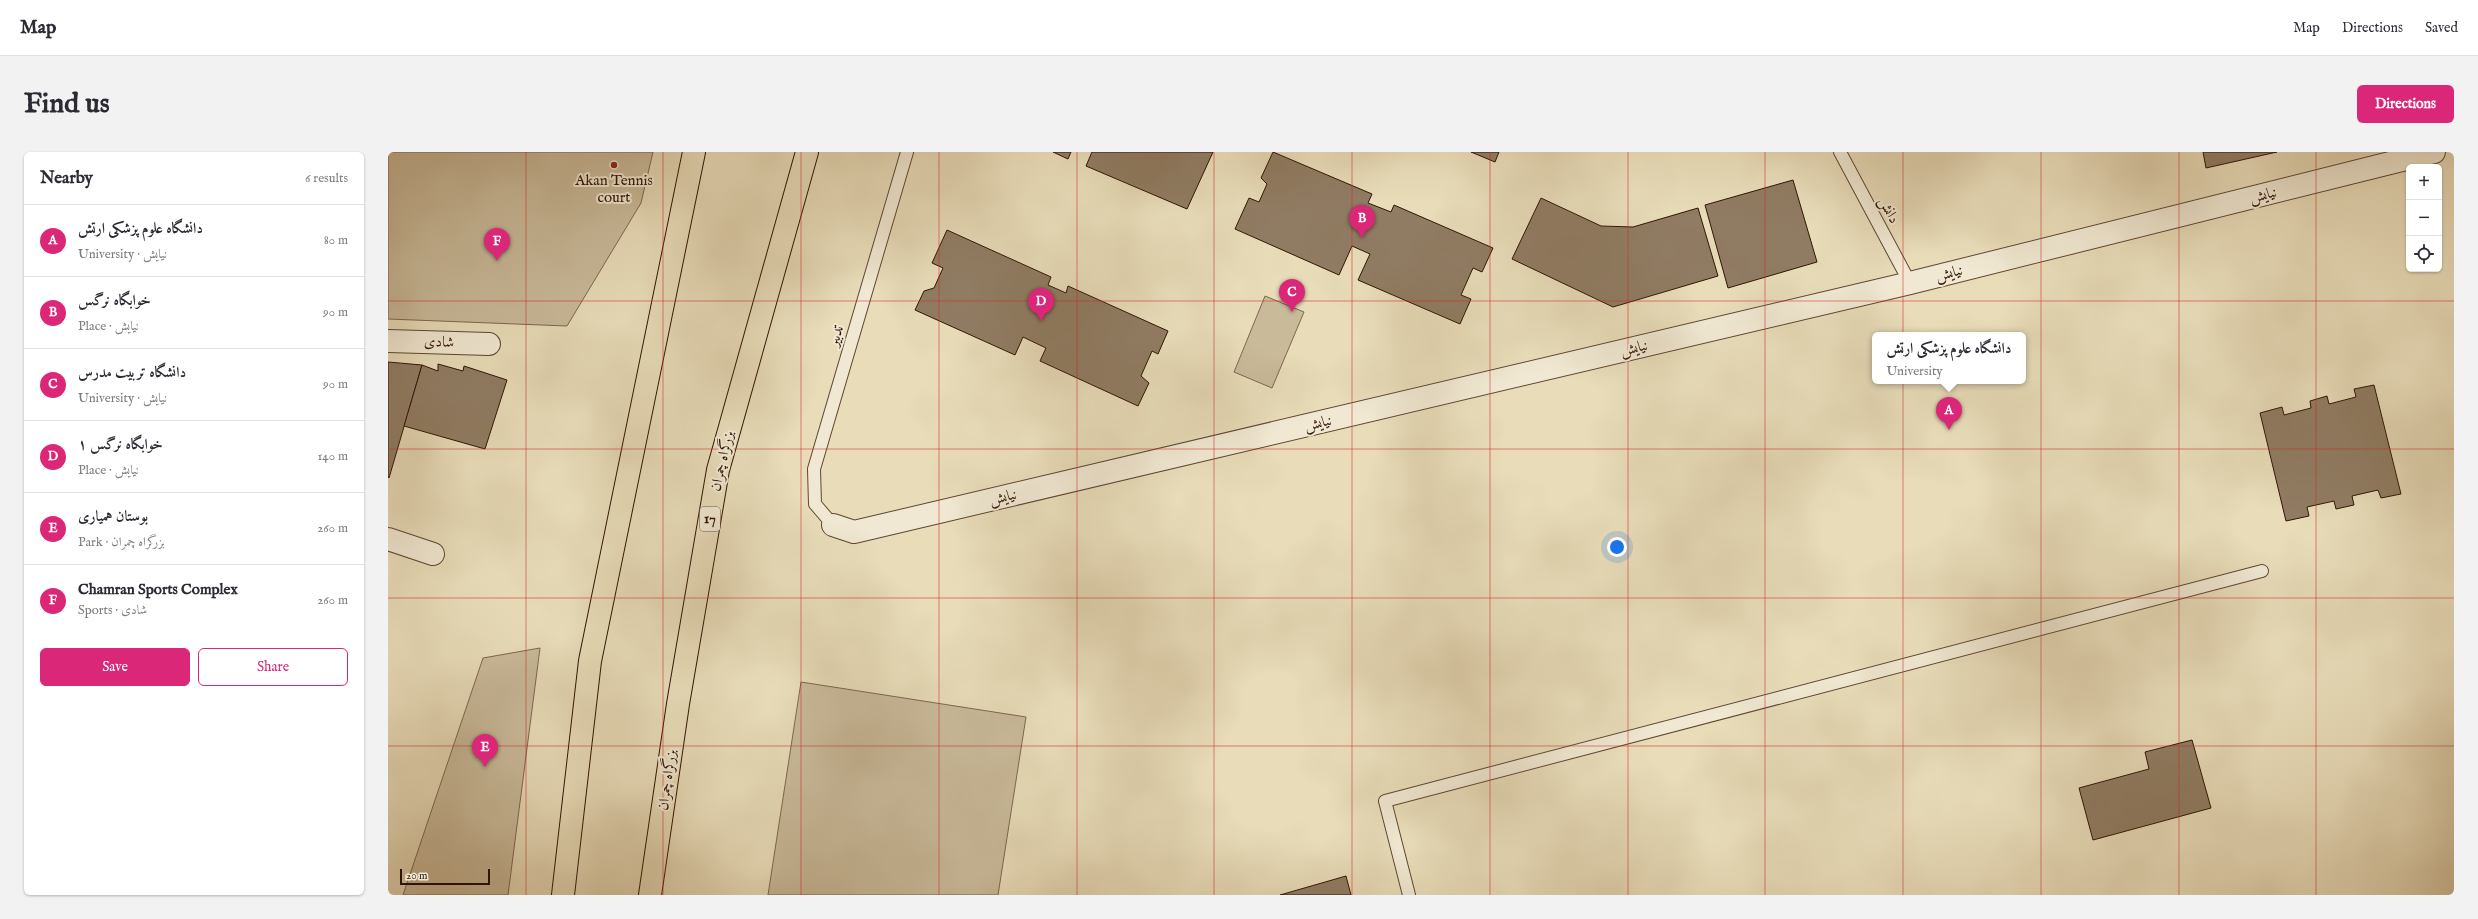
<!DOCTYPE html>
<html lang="en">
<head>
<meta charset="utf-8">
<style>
  body { margin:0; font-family:"IM FELL English",Amiri,serif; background:#f2f2f3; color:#2b2b33 }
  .controls { position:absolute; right:12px; top:12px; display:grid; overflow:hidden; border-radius:6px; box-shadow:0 1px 3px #0004 }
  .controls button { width:36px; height:36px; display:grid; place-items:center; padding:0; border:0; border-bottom:1px solid #e1e1e2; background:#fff; color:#2b2b33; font:20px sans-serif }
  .scale { position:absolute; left:12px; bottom:10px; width:90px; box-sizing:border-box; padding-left:4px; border:2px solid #311405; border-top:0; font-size:11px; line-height:14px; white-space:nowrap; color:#311405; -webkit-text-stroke:3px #f0e8d2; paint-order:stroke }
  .you { position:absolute; left:1229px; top:395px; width:14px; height:14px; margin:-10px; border:3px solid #fff; border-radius:50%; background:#1a73e8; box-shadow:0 0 0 6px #1a73e833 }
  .badge { display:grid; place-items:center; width:26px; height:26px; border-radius:50%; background:#db2777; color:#fff; font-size:13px; font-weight:700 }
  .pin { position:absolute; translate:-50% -33px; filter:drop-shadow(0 1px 2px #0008) }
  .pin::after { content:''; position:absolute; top:21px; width:14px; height:12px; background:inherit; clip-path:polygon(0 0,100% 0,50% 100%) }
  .popup { position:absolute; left:1484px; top:180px; width:154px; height:52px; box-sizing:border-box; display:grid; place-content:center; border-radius:6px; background:#fff; filter:drop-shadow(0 1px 3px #0005); font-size:13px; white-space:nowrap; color:#7c7c81 }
  .popup b { font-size:15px; color:#2b2b33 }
  .popup::after { content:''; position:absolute; left:50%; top:100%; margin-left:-8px; border:8px solid transparent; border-top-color:#fff }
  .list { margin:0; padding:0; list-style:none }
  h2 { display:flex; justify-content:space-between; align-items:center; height:52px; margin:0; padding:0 16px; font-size:17px }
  h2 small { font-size:13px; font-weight:400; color:#7c7c81 }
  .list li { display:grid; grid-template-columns:26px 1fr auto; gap:12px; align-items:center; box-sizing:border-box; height:72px; padding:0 16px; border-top:1px solid #e1e1e2 }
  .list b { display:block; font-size:15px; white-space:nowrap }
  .list p { margin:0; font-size:13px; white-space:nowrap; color:#7c7c81 }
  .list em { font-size:13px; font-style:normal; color:#7c7c81 }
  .actions { display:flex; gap:8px; padding:12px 16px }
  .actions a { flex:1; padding:9px 0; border:1px solid #db2777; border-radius:6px; text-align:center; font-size:14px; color:#db2777 }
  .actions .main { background:#db2777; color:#fff }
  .icon { flex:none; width:22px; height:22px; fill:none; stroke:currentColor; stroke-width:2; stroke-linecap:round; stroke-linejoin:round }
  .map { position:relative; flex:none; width:2066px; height:743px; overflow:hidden; border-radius:6px }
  header { display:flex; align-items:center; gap:24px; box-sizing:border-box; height:56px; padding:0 20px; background:#fff; border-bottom:1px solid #e1e1e2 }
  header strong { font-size:19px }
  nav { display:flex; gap:22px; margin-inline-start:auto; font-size:14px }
  .intro { display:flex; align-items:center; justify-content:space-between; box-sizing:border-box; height:96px; padding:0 24px }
  h1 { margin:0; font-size:28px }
  .button { padding:10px 18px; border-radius:6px; background:#db2777; color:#fff; font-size:14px; font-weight:700 }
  main { display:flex; gap:24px; padding:0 24px }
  aside { flex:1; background:#fff; border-radius:6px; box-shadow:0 1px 3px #0004 }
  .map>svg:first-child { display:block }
  .green { fill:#c9ba9a; stroke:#7d6750 }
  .building { fill:#907c63; stroke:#311405 }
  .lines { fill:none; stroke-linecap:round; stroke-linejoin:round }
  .lane-casing { stroke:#5f4632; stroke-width:14 }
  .street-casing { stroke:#5f4632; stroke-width:24 }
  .highway-casing { stroke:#311405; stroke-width:24 }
  .lane { stroke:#f0e8d2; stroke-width:12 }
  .street { stroke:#f0e8d2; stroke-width:22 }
  .highway { stroke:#e8dcb9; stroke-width:22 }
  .grid { fill:none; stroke:#d62828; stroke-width:1; stroke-opacity:0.55 }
  .poi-dot { fill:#8f2418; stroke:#f0e8d2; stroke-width:1.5 }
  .labels { text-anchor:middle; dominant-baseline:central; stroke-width:4; stroke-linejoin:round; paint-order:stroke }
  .shield { fill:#f0e8d2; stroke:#6a5442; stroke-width:1 }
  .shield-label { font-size:14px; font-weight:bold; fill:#311405 }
  .poi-label { font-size:15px; fill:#311405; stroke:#f0e8d2 }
  .street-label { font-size:15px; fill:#311405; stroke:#f0e8d2 }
</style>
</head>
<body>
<header>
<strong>Map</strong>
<nav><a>Map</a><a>Directions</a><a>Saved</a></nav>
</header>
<div class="intro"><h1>Find us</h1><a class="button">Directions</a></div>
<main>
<aside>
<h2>Nearby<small>6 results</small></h2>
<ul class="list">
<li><span class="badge">A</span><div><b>دانشگاه علوم پزشکی ارتش</b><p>University · نیایش</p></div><em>80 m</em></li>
<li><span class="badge">B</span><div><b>خوابگاه نرگس</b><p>Place · نیایش</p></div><em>90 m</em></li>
<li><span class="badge">C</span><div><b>دانشگاه تربیت مدرس</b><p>University · نیایش</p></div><em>90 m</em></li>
<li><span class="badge">D</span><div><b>خوابگاه نرگس ۱</b><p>Place · نیایش</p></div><em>140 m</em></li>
<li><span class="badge">E</span><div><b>بوستان همیاری</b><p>Park · بزرگراه چمران</p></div><em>260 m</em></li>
<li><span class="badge">F</span><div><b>Chamran Sports Complex</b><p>Sports · شادی</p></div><em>260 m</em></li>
</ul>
<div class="actions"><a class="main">Save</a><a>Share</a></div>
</aside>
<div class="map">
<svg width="2066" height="743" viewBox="0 0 2066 743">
  <rect width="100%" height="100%" fill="#e8dcb9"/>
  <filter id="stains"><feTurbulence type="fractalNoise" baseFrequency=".005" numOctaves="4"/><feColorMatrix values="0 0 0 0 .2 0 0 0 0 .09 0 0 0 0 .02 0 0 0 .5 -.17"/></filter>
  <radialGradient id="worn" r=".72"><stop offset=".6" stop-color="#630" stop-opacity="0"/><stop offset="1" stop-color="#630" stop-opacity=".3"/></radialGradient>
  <!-- green -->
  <g class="green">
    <path d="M 0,0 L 265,0 L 253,51 L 179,174 L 0,167 Z"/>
    <path d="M 877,144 L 916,160 L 884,236 L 846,220 Z"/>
    <path d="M 152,496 L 120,743 L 15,743 L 95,506 Z"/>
    <path d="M 413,530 L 638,565 L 610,743 L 380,743 Z"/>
  </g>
  <!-- building -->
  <g class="building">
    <path d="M 665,0 L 683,0 L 680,7 Z"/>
    <path d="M 704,0 L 825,0 L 799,57 L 698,14 Z"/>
    <path d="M 885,0 L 984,42 L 980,51 L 1003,60 L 1006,53 L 1105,96 L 1094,120 L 1085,116 L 1073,143 L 1083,147 L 1072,172 L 970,128 L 982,102 L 964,94 L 951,123 L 847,77 L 861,46 L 871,50 L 879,32 L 873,26 Z"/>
    <path d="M 1083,0 L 1111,0 L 1107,10 Z"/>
    <path d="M 1815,0 L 1889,0 L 1818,16 Z"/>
    <path d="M 1405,28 L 1429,110 L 1340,136 L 1317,53 Z"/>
    <path d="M 1153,46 L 1213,74 L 1245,75 L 1310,56 L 1330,124 L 1225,155 L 1124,107 Z"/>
    <path d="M 559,78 L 663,125 L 660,133 L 678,141 L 680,134 L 780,179 L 770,202 L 764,199 L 753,224 L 761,231 L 750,254 L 652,209 L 658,196 L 635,185 L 627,203 L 527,158 L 536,139 L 546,136 L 555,116 L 544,111 Z"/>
    <path d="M 0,210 L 34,213 L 1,326 L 0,325 Z"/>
    <path d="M 50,212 L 75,219 L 76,214 L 119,228 L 97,297 L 16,274 L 34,213 L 50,219 Z"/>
    <path d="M 1986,233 L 2013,342 L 1993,346 L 1990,338 L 1964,344 L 1966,353 L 1948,357 L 1946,349 L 1919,355 L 1921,364 L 1898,369 L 1872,261 L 1894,255 L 1896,263 L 1923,256 L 1922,249 L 1939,244 L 1941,252 L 1968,245 L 1966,237 Z"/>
    <path d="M 1804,588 L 1823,656 L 1705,688 L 1691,636 L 1761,617 L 1757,600 Z"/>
    <path d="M 958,724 L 963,743 L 892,743 Z"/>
  </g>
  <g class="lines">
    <defs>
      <g id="lane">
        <path d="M 1452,0 L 1522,131"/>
        <path d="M 445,373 L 427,352 L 426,317 L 519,0"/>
        <path d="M 1021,743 L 997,649 L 1874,419"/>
      </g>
      <g id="street">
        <path d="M 0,189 L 101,192"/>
        <path d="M 445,373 L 466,380 L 1522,131 L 2046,0"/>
        <path d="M 0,387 L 45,402"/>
      </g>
      <g id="highway">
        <path d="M 175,743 L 202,509 L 306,0"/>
        <path d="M 262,743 L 290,552 L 330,318 L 419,0"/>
      </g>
    </defs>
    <!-- lane casing -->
    <use href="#lane" class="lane-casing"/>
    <!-- street casing -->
    <use href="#street" class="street-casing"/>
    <!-- highway casing -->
    <use href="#highway" class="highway-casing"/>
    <!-- lane -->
    <use href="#lane" class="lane"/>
    <!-- street -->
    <use href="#street" class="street"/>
    <!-- highway -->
    <use href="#highway" class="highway"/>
  </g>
  <!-- grid -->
  <path class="grid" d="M 138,0 L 138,743M 275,0 L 275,743M 413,0 L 413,743M 551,0 L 551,743M 689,0 L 689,743M 826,0 L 826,743M 964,0 L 964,743M 1102,0 L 1102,743M 1240,0 L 1240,743M 1377,0 L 1377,743M 1515,0 L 1515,743M 1653,0 L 1653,743M 1791,0 L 1791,743M 1928,0 L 1928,743M 0,149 L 2066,149M 0,297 L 2066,297M 0,446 L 2066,446M 0,594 L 2066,594"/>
  <!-- markers -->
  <circle class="poi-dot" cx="226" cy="13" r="4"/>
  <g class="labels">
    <!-- shield labels -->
    <rect class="shield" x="312" y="355" width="20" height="24" rx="3"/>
    <g class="shield-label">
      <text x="322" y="367">17</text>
    </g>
    <!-- poi labels -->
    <g class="poi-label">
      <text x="226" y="28">Akan Tennis<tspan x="226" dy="17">court</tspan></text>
    </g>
    <!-- street labels -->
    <g class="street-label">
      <text transform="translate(1875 43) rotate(-14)">نیایش</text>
      <text transform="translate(1501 58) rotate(62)">دانش</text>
      <text transform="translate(1561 121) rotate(-14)">نیایش</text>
      <text transform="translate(448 184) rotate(-74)">تدبیر</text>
      <text transform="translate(51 190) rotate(2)">شادی</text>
      <text transform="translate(1246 196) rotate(-13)">نیایش</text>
      <text transform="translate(930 271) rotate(-13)">نیایش</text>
      <text transform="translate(334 309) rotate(-77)">بزرگراه چمران</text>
      <text transform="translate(615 345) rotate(-13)">نیایش</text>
      <text transform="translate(279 628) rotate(-82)">بزرگراه چمران</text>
    </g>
  </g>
  <rect width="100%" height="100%" filter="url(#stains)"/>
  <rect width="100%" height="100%" fill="url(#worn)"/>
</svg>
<div class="controls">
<button>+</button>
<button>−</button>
<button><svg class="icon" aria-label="locate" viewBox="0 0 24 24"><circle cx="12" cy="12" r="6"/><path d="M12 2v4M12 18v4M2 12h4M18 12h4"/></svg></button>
</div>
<div class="scale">20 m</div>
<div class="you"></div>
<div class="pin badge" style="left:1561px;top:278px">A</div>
<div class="popup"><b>دانشگاه علوم پزشکی ارتش</b>University</div>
<div class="pin badge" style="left:974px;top:86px">B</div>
<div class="pin badge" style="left:904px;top:160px">C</div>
<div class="pin badge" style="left:653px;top:169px">D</div>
<div class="pin badge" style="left:97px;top:615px">E</div>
<div class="pin badge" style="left:109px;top:109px">F</div>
</div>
</main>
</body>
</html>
